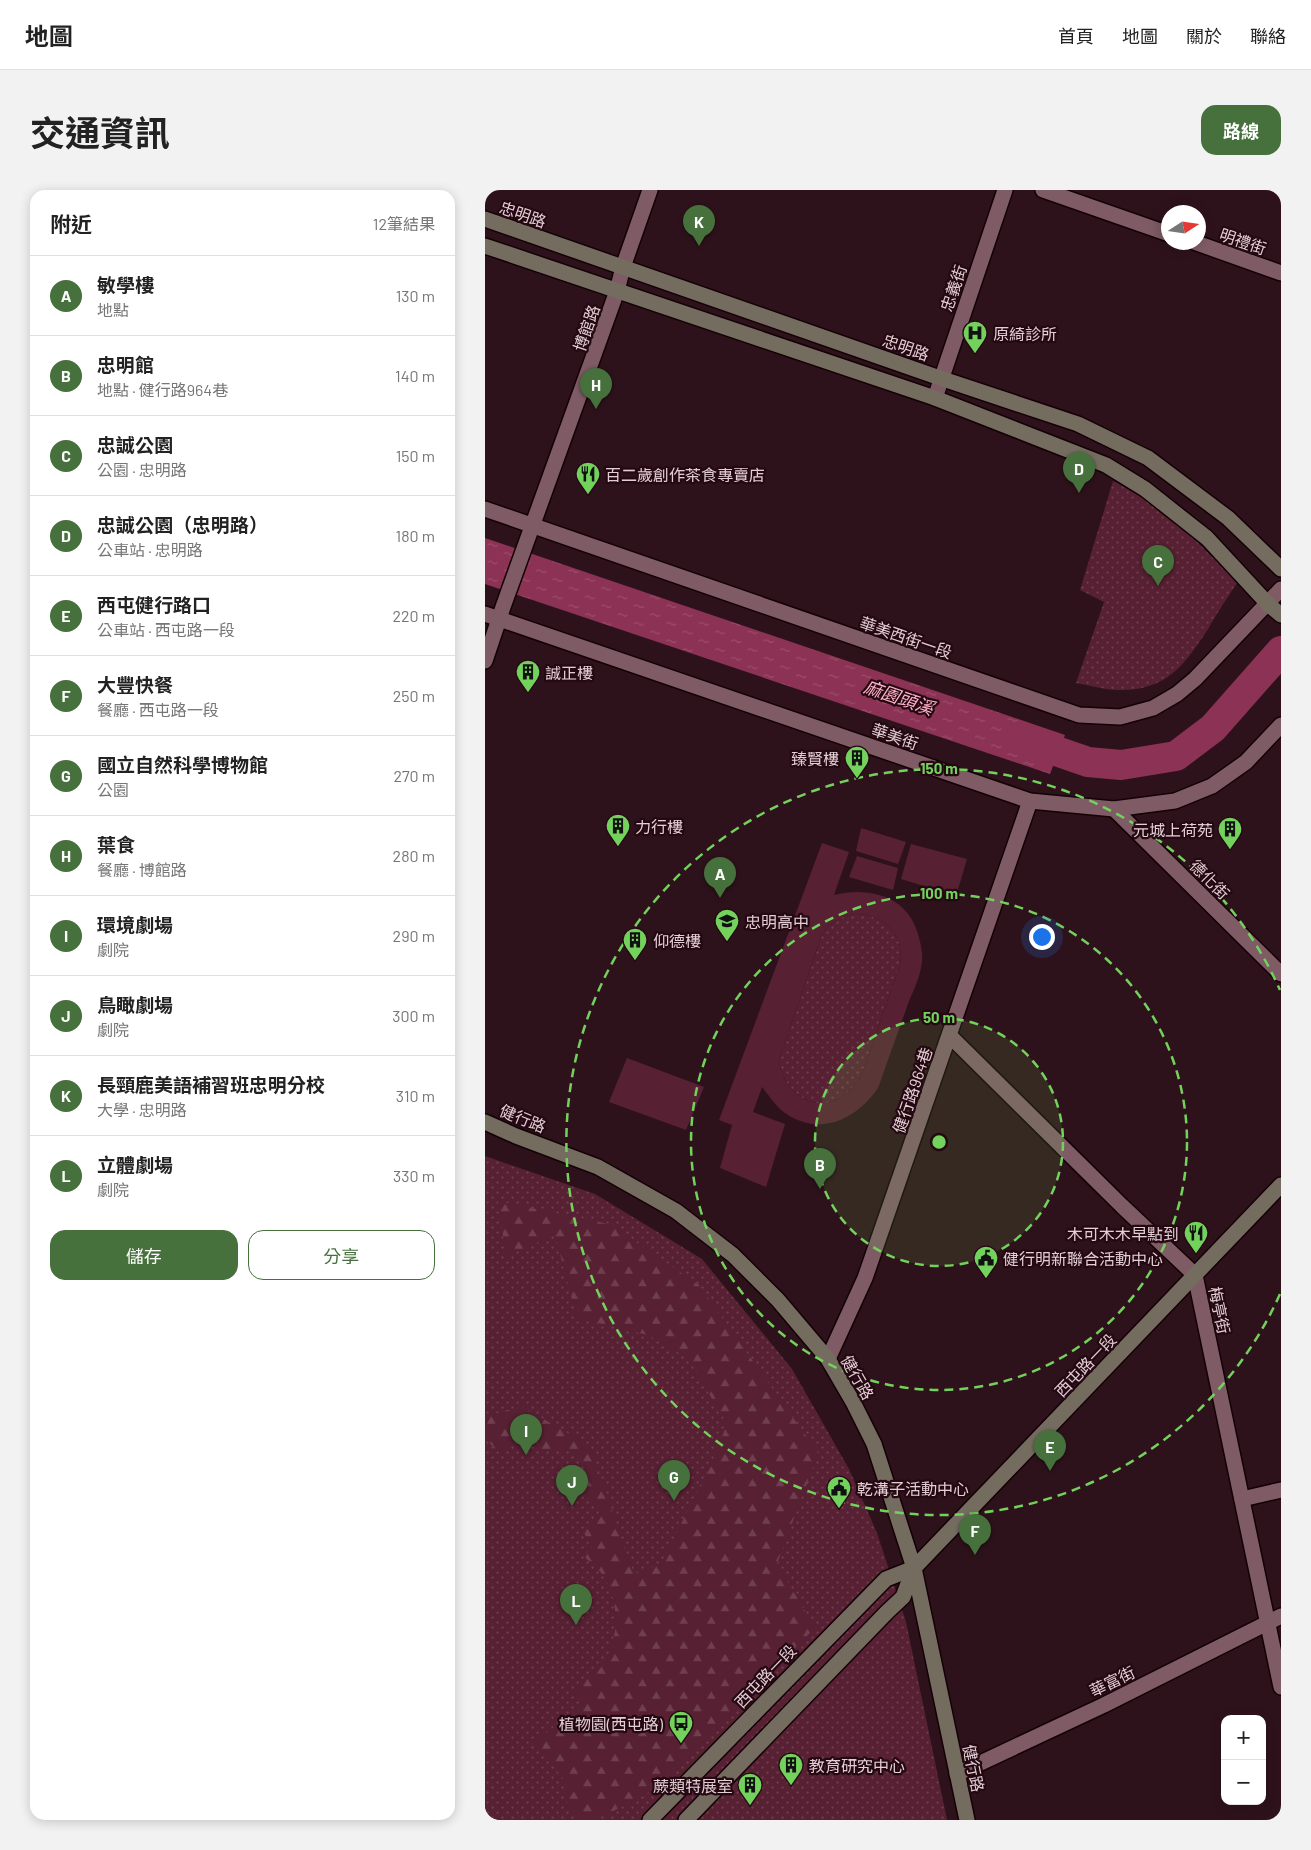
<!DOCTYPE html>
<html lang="zh-TW">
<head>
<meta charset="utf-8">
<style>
  body { margin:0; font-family:Barlow,"Noto Sans TC",sans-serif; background:#f2f2f2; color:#222 }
  .controls { position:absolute; right:15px; bottom:15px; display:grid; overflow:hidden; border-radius:10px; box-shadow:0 2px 12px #0003 }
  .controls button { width:45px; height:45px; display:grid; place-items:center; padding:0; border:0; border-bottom:1px solid #e0e0e0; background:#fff; color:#222; font:25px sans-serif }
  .compass { position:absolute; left:676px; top:15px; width:45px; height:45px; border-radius:50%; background:#fff; box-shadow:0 2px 12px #0003; rotate:78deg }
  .you { position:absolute; left:556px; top:746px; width:18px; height:18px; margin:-12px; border:4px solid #fff; border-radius:50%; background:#1a73e8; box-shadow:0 0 0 8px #1a73e833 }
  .badge { display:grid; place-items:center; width:32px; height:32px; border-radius:50%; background:#46713c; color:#fff; font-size:16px; font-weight:700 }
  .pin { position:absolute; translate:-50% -41px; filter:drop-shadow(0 1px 2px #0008) }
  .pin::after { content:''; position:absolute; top:26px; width:18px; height:15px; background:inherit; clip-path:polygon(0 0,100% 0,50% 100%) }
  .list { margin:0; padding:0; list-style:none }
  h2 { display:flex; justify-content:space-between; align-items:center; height:65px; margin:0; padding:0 20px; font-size:21px }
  h2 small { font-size:16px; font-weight:400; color:#767676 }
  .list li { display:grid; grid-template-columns:32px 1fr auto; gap:15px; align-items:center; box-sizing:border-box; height:80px; padding:0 20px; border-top:1px solid #e0e0e0 }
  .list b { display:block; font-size:19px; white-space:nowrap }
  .list p { margin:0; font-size:16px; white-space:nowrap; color:#767676 }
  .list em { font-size:16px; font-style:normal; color:#767676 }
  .actions { display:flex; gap:10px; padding:15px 20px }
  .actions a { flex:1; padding:11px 0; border:1px solid #46713c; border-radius:15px; text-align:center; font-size:18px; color:#46713c }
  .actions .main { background:#46713c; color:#fff }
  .map { position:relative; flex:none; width:796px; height:1630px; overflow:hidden; border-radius:15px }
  header { display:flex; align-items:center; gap:30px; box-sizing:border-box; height:70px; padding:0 25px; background:#fff; border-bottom:1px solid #e0e0e0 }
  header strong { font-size:24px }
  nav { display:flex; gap:28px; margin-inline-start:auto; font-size:18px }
  .intro { display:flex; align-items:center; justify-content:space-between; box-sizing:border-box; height:120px; padding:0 30px }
  h1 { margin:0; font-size:35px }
  .button { padding:12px 22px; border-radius:15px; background:#46713c; color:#fff; font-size:18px; font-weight:700 }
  main { display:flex; gap:30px; padding:0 30px }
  aside { flex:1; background:#fff; border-radius:15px; box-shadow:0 2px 12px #0003 }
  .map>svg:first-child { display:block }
  .grass { fill:url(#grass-dots) }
  .forest { fill:url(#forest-firs) }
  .pitch { fill:#572033; fill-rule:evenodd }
  .water { fill:url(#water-ripples) }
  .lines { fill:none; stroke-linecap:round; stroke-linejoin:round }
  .river { stroke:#8c3254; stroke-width:30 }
  .street-casing { stroke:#140106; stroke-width:18 }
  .secondary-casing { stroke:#140106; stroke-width:18 }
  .street { stroke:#7e5b65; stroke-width:15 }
  .secondary { stroke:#746d5f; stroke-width:15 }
  .ring { fill:none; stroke:#73d25c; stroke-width:2.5; stroke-dasharray:9 6 }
  .labels { text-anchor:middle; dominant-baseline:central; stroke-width:4.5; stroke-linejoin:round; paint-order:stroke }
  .street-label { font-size:16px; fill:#e3ced4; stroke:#240812 }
  .poi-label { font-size:16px; fill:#e3ced4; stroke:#240812; text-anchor:start }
  .water-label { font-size:18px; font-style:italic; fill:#ffb2c8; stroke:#240812 }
  .centre { fill:#73d25c; stroke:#240812; stroke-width:2.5 }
  .ring-label { font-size:15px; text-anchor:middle; font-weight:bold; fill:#73d25c; stroke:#240812; stroke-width:4.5; stroke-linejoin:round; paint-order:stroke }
</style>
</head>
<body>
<header>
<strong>地圖</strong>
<nav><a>首頁</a><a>地圖</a><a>關於</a><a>聯絡</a></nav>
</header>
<div class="intro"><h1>交通資訊</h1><a class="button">路線</a></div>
<main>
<aside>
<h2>附近<small>12筆結果</small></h2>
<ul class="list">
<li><span class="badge">A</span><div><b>敏學樓</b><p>地點</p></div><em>130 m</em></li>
<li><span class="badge">B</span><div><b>忠明館</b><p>地點 · 健行路964巷</p></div><em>140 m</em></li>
<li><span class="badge">C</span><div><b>忠誠公園</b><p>公園 · 忠明路</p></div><em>150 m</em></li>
<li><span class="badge">D</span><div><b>忠誠公園（忠明路）</b><p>公車站 · 忠明路</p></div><em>180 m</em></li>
<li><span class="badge">E</span><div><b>西屯健行路口</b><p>公車站 · 西屯路一段</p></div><em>220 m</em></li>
<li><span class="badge">F</span><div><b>大豐快餐</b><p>餐廳 · 西屯路一段</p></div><em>250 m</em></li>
<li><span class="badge">G</span><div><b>國立自然科學博物館</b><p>公園</p></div><em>270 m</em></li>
<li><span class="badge">H</span><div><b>葉食</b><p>餐廳 · 博館路</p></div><em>280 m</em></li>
<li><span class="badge">I</span><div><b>環境劇場</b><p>劇院</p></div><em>290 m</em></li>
<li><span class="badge">J</span><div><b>鳥瞰劇場</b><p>劇院</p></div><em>300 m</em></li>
<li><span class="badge">K</span><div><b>長頸鹿美語補習班忠明分校</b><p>大學 · 忠明路</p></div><em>310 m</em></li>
<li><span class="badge">L</span><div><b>立體劇場</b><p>劇院</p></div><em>330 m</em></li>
</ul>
<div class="actions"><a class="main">儲存</a><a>分享</a></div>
</aside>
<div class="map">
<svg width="796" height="1630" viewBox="0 0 796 1630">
  <defs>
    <pattern id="grass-dots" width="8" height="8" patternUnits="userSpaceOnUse" patternTransform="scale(1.25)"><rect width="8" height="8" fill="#572033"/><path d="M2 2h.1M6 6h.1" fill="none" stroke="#6f3f50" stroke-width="1.8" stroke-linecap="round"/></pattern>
    <pattern id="forest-firs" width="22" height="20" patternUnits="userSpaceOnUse" patternTransform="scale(1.25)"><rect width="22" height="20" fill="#572033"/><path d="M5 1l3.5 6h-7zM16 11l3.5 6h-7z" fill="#6f3f50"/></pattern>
    <pattern id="water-ripples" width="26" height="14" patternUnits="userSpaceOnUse" patternTransform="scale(1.25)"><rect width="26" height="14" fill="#8c3254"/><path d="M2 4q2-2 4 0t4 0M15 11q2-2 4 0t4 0" fill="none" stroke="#9c4e6c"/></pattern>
  </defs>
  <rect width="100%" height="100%" fill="#2e121b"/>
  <!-- grass -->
  <g class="grass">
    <path d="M 628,291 C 678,316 715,353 752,393 C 742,408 732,423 723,439 C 699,476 681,501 633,500 C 619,500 604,495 591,493 L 619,412 L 595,400 Z"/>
    <path d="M 369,724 C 399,724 420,744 415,775 L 376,887 C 369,896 360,907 349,911 C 321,921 296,896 294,870 L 337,744 C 346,733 355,726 369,724 Z"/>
    <path d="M 0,966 L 110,1004 L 217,1069 L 307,1179 L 364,1279 L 392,1343 L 421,1432 L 462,1630 L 0,1630 Z"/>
  </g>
  <!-- forest -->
  <path class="forest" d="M 13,1011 L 124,1034 L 214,1095 L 333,1263 L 292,1374 L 330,1438 L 162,1604 L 110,1630 L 94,1630 L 83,1620 L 79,1590 L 50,1552 L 100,1512 L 88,1500 C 97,1492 112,1484 118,1475 C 134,1449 135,1415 120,1389 C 116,1380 105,1373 99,1366 L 107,1357 L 98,1341 L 118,1321 L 97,1299 C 98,1296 101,1291 101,1288 C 101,1275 89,1261 77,1259 C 71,1258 66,1260 61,1262 L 40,1240 L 15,1263 L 0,1249 L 0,1227 L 36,1216 L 105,1256 L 149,1384 L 176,1374 L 227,1272 L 242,1234 L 203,1168 L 163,1145 L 92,1128 L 70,1045 L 21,1066 Z"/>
  <!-- pitch -->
  <g class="pitch">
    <path d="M 376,638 L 421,652 L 413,674 L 371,661 Z"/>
    <path d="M 337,653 L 364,662 L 349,705 C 386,696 425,707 434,748 C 436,755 438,764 437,771 C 436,785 429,799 424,811 C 414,840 403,869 393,898 C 371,930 334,947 300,923 C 290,916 284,905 277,897 L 268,922 L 300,934 L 281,997 L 235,978 L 247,935 L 234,930 ZM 369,724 C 399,724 420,744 415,775 L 376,887 C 369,896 360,907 349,911 C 321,921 296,896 294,870 L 337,744 C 346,733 355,726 369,724 Z"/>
    <path d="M 426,654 L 482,669 L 471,706 L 416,689 Z"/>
    <path d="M 372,666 L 413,678 L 408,700 L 364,687 Z"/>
    <path d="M 142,868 L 219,897 L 201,940 L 124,912 Z"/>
  </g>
  <!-- water -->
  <path class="water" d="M 0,348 L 580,545 L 565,584 L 0,394 Z"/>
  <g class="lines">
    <!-- river -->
    <path class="river" d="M 536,549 L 603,572 L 636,575 L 691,566 L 728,538 L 796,461"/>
    <defs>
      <g id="street">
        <path d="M 558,0 L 684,44"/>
        <path d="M 709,52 L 796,83"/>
        <path d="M 450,208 L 520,0"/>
        <path d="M 0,319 L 594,525 L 635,527 L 668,518 L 692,504 L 710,489 L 796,399"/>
        <path d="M 0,424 L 545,611 L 629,619 L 690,611 L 727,596 L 761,572 L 796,535"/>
        <path d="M 0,471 L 18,417 L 132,101 L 138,77 L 165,0"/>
        <path d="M 629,619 L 796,784"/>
        <path d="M 465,846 L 637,1016 L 710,1085 L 796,1497"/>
        <path d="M 343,1169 L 380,1088 L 545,611"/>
        <path d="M 757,1309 L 796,1300"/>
        <path d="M 472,1584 L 619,1515 L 796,1426"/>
      </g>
      <g id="secondary">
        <path d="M 0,29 L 455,188 L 593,234 L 663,268 L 743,328 L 796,379"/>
        <path d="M 0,56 L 450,208 L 621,275 L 660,299 L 722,348 L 783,414 L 796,425"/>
        <path d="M 0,932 L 31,946 L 113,977 L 191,1021 L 248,1065 L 293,1110 L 343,1169 L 368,1212 L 389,1254 L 429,1378 L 482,1630"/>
        <path d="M 165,1630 L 401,1389 L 429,1378"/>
        <path d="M 201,1630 L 402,1422 L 418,1407 L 429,1378 L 796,995"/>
      </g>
    </defs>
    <!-- street casing -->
    <use href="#street" class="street-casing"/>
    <!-- secondary casing -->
    <use href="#secondary" class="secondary-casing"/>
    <!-- street -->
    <use href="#street" class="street"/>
    <!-- secondary -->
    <use href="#secondary" class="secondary"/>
  </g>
  <!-- distance rings -->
  <circle cx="454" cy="952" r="124" fill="#73d25c" fill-opacity=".12"/>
  <g class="ring">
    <circle cx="454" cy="952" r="124"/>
    <circle cx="454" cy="952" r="248"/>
    <path d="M795 1104A373 373 0 1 1 795 800"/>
  </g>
  <!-- icons -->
  <defs>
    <symbol id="hospital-pin" viewBox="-11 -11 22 30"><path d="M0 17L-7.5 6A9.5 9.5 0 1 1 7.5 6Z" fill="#73d25c" stroke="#240812"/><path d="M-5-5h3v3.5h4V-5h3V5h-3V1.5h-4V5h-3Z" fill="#111"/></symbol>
    <symbol id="restaurant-pin" viewBox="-11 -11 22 30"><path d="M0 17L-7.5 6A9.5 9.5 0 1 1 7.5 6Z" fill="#73d25c" stroke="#240812"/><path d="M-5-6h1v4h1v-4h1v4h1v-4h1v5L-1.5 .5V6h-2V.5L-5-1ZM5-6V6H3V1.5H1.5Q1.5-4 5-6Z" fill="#111"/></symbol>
    <symbol id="building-pin" viewBox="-11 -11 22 30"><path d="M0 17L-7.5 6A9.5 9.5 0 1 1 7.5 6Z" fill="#73d25c" stroke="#240812"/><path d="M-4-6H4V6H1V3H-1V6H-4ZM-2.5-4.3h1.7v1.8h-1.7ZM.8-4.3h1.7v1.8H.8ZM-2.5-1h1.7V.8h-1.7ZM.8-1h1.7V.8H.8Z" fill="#111"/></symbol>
    <symbol id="school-pin" viewBox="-11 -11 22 30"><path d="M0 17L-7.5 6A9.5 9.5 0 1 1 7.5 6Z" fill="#73d25c" stroke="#240812"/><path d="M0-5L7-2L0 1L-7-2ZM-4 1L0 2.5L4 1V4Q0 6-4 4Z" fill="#111"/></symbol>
    <symbol id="civic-pin" viewBox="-11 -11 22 30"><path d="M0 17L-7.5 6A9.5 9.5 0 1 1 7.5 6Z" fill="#73d25c" stroke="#240812"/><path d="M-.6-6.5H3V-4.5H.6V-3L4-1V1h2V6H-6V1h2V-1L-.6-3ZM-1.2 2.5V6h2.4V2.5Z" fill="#111"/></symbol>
    <symbol id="bus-pin" viewBox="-11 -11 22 30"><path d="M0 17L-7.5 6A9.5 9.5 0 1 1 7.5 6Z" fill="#73d25c" stroke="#240812"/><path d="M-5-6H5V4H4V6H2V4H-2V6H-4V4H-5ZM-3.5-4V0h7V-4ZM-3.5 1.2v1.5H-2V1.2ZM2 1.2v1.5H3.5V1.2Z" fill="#111"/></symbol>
  </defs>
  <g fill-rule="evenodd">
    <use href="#hospital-pin" x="476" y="129" width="28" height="38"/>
    <use href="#restaurant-pin" x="89" y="270" width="28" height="38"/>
    <use href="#building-pin" x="29" y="468" width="28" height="38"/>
    <use href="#building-pin" x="358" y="554" width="28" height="38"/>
    <use href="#building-pin" x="119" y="622" width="28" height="38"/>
    <use href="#building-pin" x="731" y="625" width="28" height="38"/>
    <use href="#school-pin" x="228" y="717" width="28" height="38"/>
    <use href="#building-pin" x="136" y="736" width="28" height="38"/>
    <use href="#restaurant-pin" x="697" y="1029" width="28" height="38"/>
    <use href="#civic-pin" x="487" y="1054" width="28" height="38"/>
    <use href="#civic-pin" x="340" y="1284" width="28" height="38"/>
    <use href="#bus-pin" x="182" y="1519" width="28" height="38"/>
    <use href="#building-pin" x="292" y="1561" width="28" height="38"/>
    <use href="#building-pin" x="251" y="1581" width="28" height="38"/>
  </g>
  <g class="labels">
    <!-- street labels -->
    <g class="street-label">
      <text transform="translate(38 24) rotate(19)">忠明路</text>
      <text transform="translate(758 51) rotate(19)">明禮街</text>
      <text transform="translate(468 98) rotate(-71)">忠義街</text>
      <text transform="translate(101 138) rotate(-71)">博館路</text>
      <text transform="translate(421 157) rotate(19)">忠明路</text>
      <text transform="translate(421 447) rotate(19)">華美西街一段</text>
      <text transform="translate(410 546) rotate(19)">華美街</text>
      <text transform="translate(725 689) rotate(45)">德化街</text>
      <text transform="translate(427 900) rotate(-71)">健行路964巷</text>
      <text transform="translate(38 928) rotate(22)">健行路</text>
      <text transform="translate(735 1120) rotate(78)">梅亭街</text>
      <text transform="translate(600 1175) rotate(-46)">西屯路一段</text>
      <text transform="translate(373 1187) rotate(60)">健行路</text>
      <text transform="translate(280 1486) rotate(-46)">西屯路一段</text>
      <text transform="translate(627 1491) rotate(-26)">華富街</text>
      <text transform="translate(489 1578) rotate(78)">健行路</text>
    </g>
    <!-- poi labels -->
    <g class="poi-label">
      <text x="508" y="143">原綺診所</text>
      <text x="120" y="284">百二歲創作茶食專賣店</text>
      <text x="60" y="482">誠正樓</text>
      <text x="354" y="568" text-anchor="end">臻賢樓</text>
      <text x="150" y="636">力行樓</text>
      <text x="728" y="639" text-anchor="end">元城上荷苑</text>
      <text x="260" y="731">忠明高中</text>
      <text x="168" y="750">仰德樓</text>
      <text x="694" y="1043" text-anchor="end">木可木木早點到</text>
      <text x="518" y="1068">健行明新聯合活動中心</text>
      <text x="372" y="1298">乾溝子活動中心</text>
      <text x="178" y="1533" text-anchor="end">植物園(西屯路)</text>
      <text x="324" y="1575">教育研究中心</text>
      <text x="248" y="1595" text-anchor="end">蕨類特展室</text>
    </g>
    <!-- water labels -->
    <g class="water-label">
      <text transform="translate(414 507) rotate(19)">麻園頭溪</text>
    </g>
  </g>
  <circle cx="454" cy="952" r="8" class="centre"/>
  <g class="ring-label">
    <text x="454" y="584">150 m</text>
    <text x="454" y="709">100 m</text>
    <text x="454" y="833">50 m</text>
  </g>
</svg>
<div class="controls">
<button>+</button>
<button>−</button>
</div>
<svg class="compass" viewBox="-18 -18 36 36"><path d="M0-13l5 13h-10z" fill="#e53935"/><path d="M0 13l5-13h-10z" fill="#767676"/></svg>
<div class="you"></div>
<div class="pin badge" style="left:235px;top:708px">A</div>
<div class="pin badge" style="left:335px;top:999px">B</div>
<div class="pin badge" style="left:673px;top:396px">C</div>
<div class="pin badge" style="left:594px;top:303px">D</div>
<div class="pin badge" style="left:565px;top:1281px">E</div>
<div class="pin badge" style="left:490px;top:1365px">F</div>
<div class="pin badge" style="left:189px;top:1311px">G</div>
<div class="pin badge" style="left:111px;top:219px">H</div>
<div class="pin badge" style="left:41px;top:1265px">I</div>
<div class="pin badge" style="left:87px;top:1316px">J</div>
<div class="pin badge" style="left:214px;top:56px">K</div>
<div class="pin badge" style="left:91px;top:1435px">L</div>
</div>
</main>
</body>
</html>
